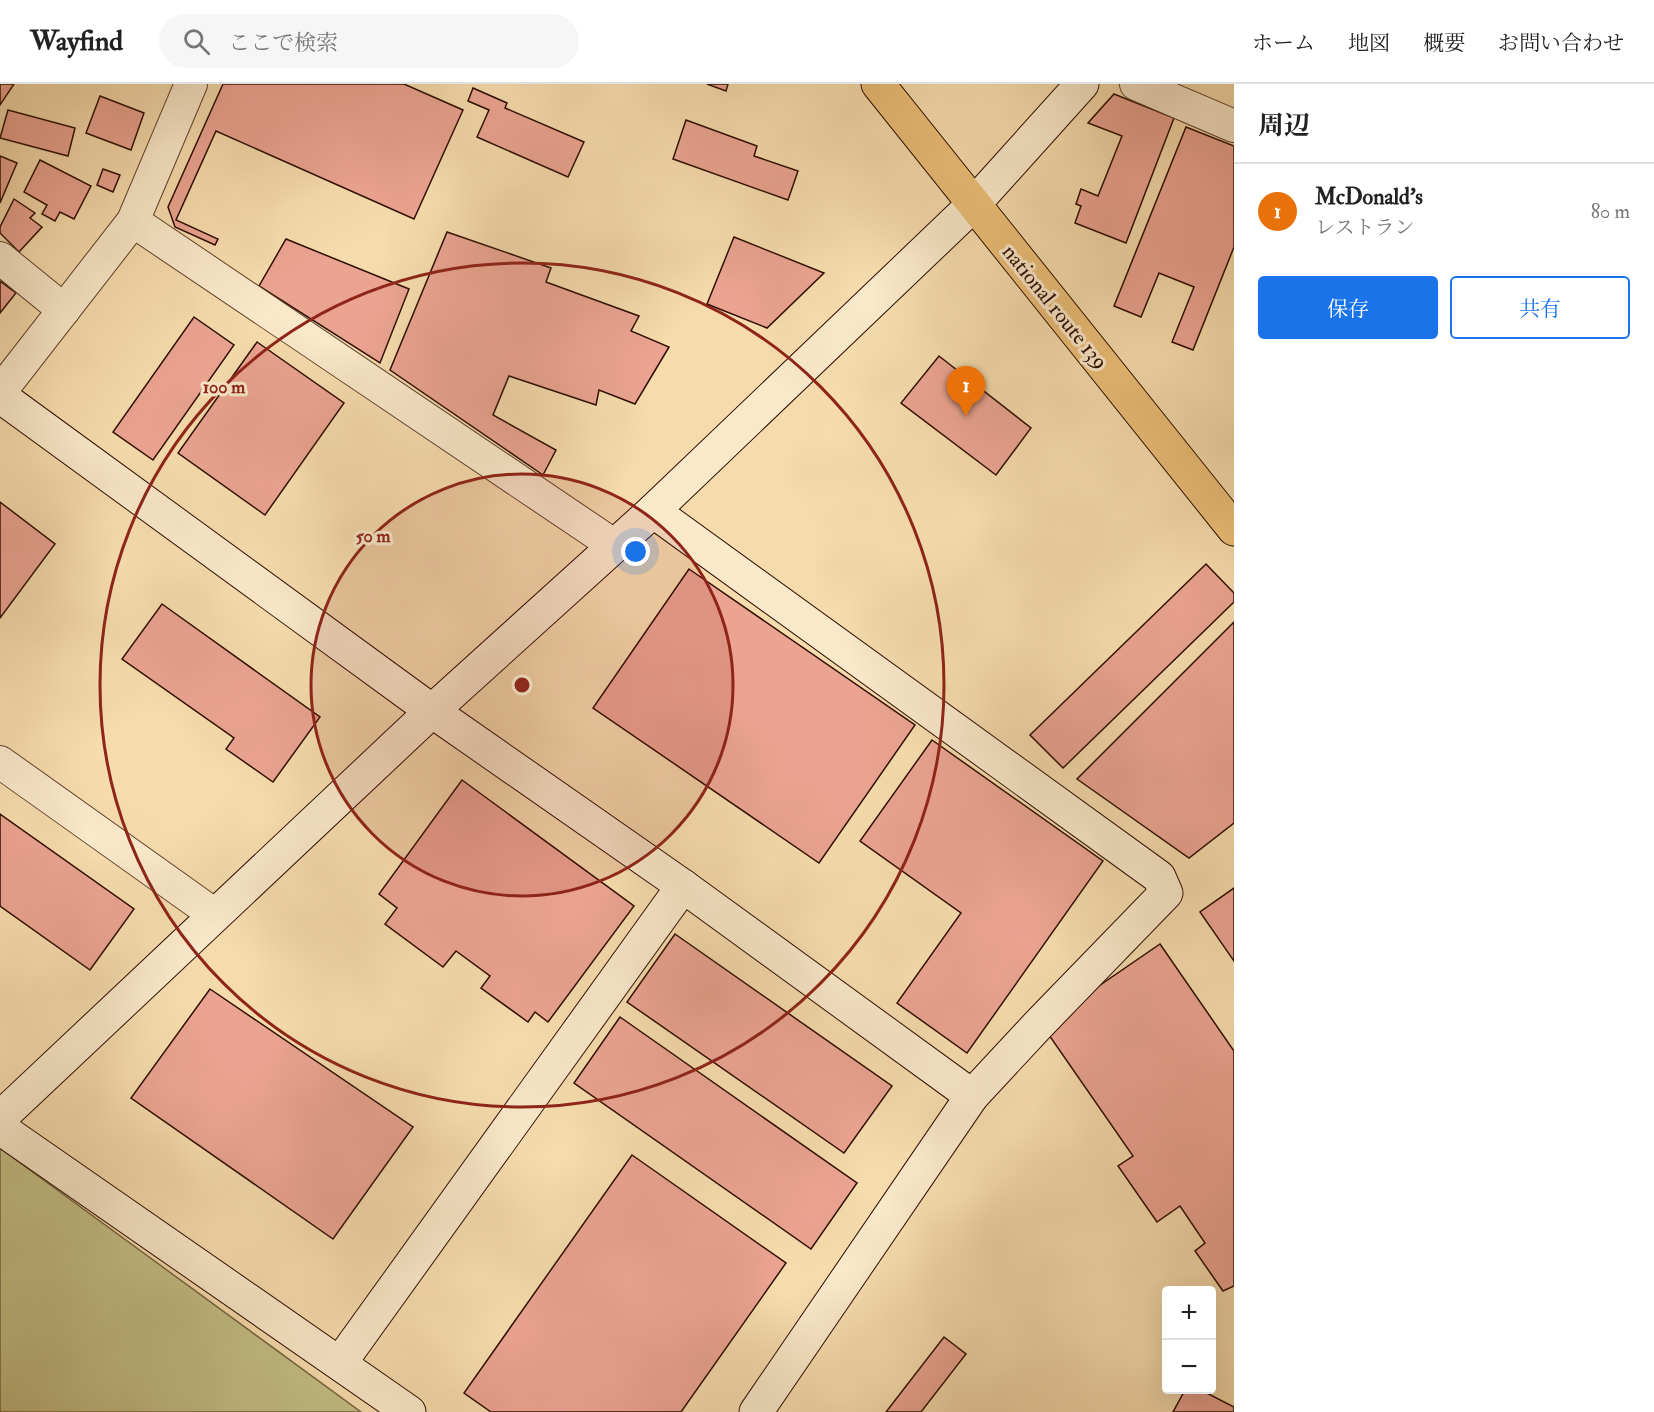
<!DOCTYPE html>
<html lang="ja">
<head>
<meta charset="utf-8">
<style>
  body { margin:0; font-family:"IM FELL Double Pica","Noto Serif JP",serif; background:#f6f6f6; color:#222 }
  .controls { position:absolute; right:18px; bottom:18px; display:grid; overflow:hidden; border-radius:6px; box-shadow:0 6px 24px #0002 }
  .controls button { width:54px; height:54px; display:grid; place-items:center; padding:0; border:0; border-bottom:2px solid #e0e0e0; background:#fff; color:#222; font:30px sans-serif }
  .you { position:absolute; left:636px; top:468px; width:21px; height:21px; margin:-15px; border:4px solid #fff; border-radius:50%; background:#1a73e8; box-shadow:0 0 0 9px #1a73e833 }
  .badge { display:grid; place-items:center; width:39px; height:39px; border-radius:50%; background:#1a73e8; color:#fff; font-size:20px; font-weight:700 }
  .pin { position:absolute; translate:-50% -50px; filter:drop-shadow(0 2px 3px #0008) }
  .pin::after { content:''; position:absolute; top:32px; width:21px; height:18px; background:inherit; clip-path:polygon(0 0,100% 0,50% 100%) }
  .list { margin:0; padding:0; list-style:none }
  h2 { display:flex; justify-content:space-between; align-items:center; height:78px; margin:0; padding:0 24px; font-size:26px }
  h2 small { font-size:20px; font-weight:400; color:#767676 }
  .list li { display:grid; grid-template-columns:39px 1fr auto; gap:18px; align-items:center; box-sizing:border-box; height:96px; padding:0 24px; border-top:2px solid #e0e0e0 }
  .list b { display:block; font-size:22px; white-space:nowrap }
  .list p { margin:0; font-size:20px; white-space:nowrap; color:#767676 }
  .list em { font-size:20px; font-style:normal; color:#767676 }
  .actions { display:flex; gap:12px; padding:18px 24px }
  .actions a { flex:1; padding:14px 0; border:2px solid #1a73e8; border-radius:6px; text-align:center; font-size:21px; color:#1a73e8 }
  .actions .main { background:#1a73e8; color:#fff }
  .icon { flex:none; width:33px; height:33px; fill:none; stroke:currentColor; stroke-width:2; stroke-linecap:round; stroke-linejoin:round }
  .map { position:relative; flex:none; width:1234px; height:1328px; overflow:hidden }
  header { display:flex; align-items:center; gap:36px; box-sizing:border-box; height:84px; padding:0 30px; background:#fff; border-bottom:2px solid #e0e0e0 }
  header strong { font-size:28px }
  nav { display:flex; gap:33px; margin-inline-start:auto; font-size:21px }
  .search { width:420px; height:54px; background:#f6f6f6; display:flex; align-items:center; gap:15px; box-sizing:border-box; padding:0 21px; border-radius:33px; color:#767676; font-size:22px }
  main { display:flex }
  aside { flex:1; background:#fff }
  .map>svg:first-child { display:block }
  .green { fill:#c3be85; stroke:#786644; stroke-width:1.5 }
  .building { fill:#eba491; stroke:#2e0d02; stroke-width:1.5 }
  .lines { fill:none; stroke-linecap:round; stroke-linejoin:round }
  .street-casing { stroke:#60412d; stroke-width:34 }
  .secondary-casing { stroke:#2e0d02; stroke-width:35 }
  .highway-casing { stroke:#2e0d02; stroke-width:35 }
  .street { stroke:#f9e8ca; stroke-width:32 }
  .secondary { stroke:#f9e8ca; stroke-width:33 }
  .highway { stroke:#ebbe76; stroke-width:33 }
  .ring { fill:none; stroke:#8f2418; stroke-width:3 }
  .labels { text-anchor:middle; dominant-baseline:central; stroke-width:6; stroke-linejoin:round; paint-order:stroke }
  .street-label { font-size:22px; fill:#2e0d02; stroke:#f9e8ca }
  .centre { fill:#8f2418; stroke:#f9e8ca; stroke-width:3 }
  .ring-label { font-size:18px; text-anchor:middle; font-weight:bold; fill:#8f2418; stroke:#f9e8ca; stroke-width:6; stroke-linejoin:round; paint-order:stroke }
</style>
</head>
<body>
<header>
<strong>Wayfind</strong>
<div class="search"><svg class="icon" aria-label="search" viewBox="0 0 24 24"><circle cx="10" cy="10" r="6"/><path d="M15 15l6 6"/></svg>ここで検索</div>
<nav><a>ホーム</a><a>地図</a><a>概要</a><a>お問い合わせ</a></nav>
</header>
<main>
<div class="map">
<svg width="1234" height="1328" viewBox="0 0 1234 1328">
  <rect width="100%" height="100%" fill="#f6dcad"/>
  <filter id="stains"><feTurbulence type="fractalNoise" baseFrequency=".00333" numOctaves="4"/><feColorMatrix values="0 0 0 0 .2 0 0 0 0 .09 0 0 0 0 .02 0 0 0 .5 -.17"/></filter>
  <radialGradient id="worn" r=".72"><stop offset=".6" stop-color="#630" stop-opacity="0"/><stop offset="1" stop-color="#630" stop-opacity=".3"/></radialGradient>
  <!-- green -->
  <path class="green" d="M 0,1064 L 361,1328 L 0,1328 Z"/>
  <!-- building -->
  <g class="building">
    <path d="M 0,0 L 14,0 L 0,21 Z"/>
    <path d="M 223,0 L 404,0 L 463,26 L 414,135 L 216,47 L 176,136 L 218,155 L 215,161 L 175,143 L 168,123 Z"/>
    <path d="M 707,0 L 728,0 L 726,7 Z"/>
    <path d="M 473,4 L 507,19 L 505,24 L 584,58 L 568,93 L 477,53 L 489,26 L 468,17 Z"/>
    <path d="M 1114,10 L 1174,34 L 1126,159 L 1075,139 L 1081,122 L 1076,120 L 1081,105 L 1098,112 L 1122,52 L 1088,39 Z"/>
    <path d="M 100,12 L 144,29 L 131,66 L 86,49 Z"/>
    <path d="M 8,26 L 75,44 L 68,72 L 0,54 Z"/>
    <path d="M 686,36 L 757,62 L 754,72 L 798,87 L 788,116 L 673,75 Z"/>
    <path d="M 1186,43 L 1234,62 L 1234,163 L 1193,266 L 1172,258 L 1194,203 L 1159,189 L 1141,233 L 1114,222 Z"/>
    <path d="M 0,72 L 17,79 L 0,119 Z"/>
    <path d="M 40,76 L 91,102 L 74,135 L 60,128 L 55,137 L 42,130 L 47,121 L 24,108 Z"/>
    <path d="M 103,85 L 120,91 L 113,108 L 97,101 Z"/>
    <path d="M 14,115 L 35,129 L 30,134 L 42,143 L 19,168 L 0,149 L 0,143 Z"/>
    <path d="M 447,148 L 551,184 L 546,198 L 639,232 L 631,247 L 669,263 L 635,320 L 599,306 L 596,321 L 509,292 L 493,331 L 556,366 L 543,391 L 390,286 Z"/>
    <path d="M 734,153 L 824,189 L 767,244 L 707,220 Z"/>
    <path d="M 286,155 L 409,205 L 380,279 L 259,202 Z"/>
    <path d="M 0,197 L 16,209 L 0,229 Z"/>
    <path d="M 194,233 L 234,261 L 153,376 L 113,348 Z"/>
    <path d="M 257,258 L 344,319 L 265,431 L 178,369 Z"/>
    <path d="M 939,272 L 1031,344 L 996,391 L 901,319 Z"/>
    <path d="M 0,418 L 55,460 L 0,534 Z"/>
    <path d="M 1206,480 L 1234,509 L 1234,518 L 1063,684 L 1030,651 Z"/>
    <path d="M 689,485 L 915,641 L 819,779 L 593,624 Z"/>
    <path d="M 162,520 L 320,633 L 273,698 L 226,665 L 234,654 L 122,575 Z"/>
    <path d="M 1234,538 L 1234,739 L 1189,774 L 1077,695 Z"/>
    <path d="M 932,656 L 1103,777 L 967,969 L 897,919 L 961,829 L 860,757 Z"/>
    <path d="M 462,696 L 634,822 L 548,938 L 535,928 L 528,938 L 481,904 L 490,892 L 456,867 L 443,883 L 385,840 L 397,824 L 379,810 Z"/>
    <path d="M 0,730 L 134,825 L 90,886 L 0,822 Z"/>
    <path d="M 1234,804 L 1234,877 L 1200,828 Z"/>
    <path d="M 675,850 L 892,1002 L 844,1069 L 627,918 Z"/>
    <path d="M 1160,860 L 1234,967 L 1234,1202 L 1223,1207 L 1195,1167 L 1205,1159 L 1180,1122 L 1157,1138 L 1118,1082 L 1133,1072 L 1042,941 Z"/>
    <path d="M 210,905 L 413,1043 L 333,1155 L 131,1014 Z"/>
    <path d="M 620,933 L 857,1099 L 811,1165 L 574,999 Z"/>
    <path d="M 632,1071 L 786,1179 L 681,1328 L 491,1328 L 464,1309 Z"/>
    <path d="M 944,1253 L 966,1270 L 921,1328 L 886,1328 Z"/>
    <path d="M 1185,1306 L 1201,1306 L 1234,1323 L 1234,1328 L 1173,1328 Z"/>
  </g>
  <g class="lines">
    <defs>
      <g id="street">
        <path d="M 1136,0 L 1234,42"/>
        <path d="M 133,137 L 615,462"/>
        <path d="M 0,174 L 64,226"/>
        <path d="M 0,308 L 133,137 L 191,0"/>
        <path d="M 0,678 L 215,831"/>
      </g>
      <g id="secondary">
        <path d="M 0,312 L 432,627 L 683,802 L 972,1012"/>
        <path d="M 653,427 L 1159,793 L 1166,809 L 1038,941 L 972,1012 L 756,1328"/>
        <path d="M 0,1034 L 432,627 L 653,427 L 973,121 L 1082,0"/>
        <path d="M 0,1044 L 409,1328"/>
        <path d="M 340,1279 L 683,802"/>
      </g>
      <path id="highway" d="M 878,0 L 1234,445"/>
    </defs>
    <!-- street casing -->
    <use href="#street" class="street-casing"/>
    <!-- secondary casing -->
    <use href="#secondary" class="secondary-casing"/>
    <!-- highway casing -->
    <use href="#highway" class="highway-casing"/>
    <!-- street -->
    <use href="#street" class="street"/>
    <!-- secondary -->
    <use href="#secondary" class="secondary"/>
    <!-- highway -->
    <use href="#highway" class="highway"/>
  </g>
  <!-- distance rings -->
  <circle cx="522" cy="601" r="211" fill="#8f2418" fill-opacity=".12"/>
  <g class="ring">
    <circle cx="522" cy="601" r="211"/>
    <circle cx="522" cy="601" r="422"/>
  </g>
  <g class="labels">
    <!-- street labels -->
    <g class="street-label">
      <text transform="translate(1055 223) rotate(51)">national route 139</text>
    </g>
  </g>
  <circle cx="522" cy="601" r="9" class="centre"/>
  <g class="ring-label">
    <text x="224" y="309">100 m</text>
    <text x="373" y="458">50 m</text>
  </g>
  <rect width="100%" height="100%" filter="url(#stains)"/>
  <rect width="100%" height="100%" fill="url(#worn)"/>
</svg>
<div class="controls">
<button>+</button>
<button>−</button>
</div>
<div class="you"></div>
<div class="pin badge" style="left:966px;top:332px;background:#e8710a">1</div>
</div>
<aside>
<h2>周辺<small></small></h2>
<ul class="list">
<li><span class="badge" style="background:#e8710a">1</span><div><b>McDonald's</b><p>レストラン</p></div><em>80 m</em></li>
</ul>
<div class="actions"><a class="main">保存</a><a>共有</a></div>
</aside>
</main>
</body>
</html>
